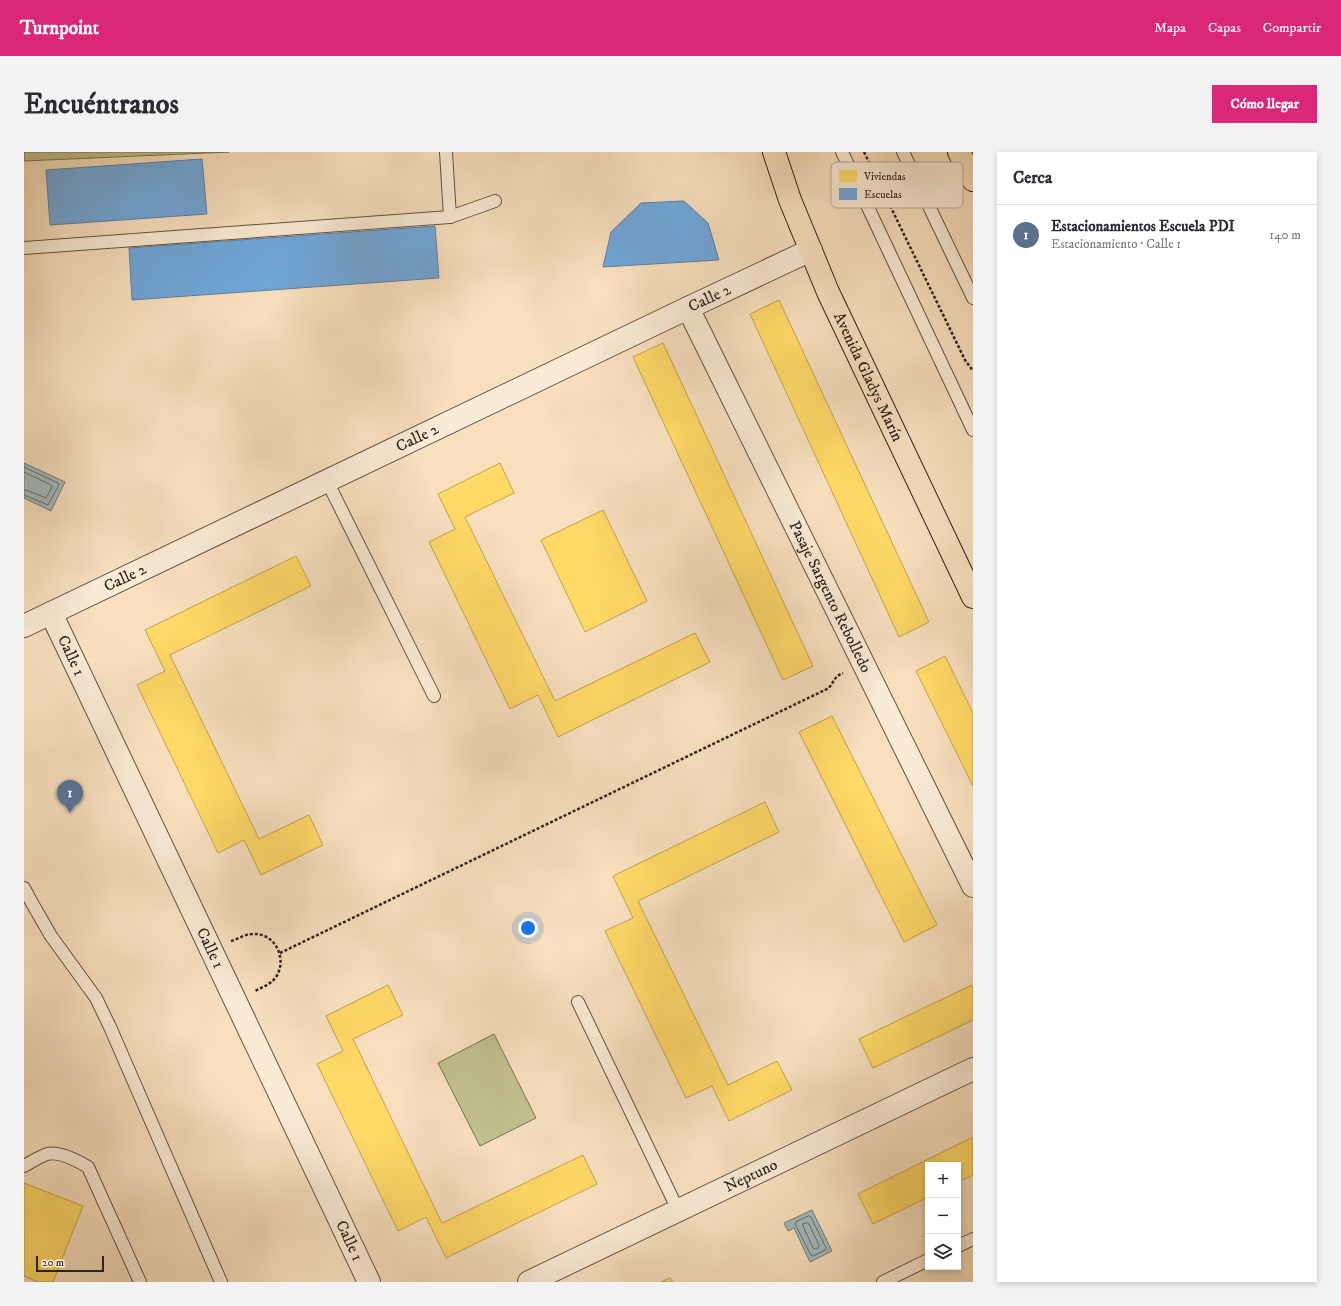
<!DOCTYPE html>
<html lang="es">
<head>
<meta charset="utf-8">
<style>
  body { margin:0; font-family:"IM FELL DW Pica",serif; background:#f2f2f3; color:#2b2b33 }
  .controls { position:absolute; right:12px; bottom:12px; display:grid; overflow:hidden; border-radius:0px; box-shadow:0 2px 6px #0003 }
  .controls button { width:36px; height:36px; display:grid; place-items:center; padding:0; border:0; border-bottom:1px solid #e1e1e2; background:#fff; color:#2b2b33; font:20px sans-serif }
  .scale { position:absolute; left:12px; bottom:10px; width:68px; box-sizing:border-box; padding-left:4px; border:2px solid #2f231e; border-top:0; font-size:11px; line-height:14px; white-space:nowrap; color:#2f231e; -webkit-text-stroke:3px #faebd5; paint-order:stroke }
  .you { position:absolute; left:504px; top:776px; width:14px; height:14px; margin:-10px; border:3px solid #fff; border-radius:50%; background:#1a73e8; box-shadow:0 0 0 6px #1a73e833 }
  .badge { display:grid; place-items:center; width:26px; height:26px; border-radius:50%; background:#db2777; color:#fff; font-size:13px; font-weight:700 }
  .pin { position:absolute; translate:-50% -33px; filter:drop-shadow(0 1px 2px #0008) }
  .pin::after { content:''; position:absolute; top:21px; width:14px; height:12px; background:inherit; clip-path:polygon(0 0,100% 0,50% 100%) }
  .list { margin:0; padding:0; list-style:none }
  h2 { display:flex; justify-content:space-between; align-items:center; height:52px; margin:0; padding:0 16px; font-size:17px }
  h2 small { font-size:13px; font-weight:400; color:#7c7c81 }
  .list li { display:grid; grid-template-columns:26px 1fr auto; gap:12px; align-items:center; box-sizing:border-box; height:60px; padding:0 16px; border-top:1px solid #e1e1e2 }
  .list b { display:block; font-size:15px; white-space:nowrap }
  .list p { margin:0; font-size:13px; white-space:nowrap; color:#7c7c81 }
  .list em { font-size:13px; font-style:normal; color:#7c7c81 }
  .icon { flex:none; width:22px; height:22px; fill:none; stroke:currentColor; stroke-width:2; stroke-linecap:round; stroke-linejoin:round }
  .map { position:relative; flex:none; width:949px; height:1130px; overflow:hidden; border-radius:0px }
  header { display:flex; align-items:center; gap:24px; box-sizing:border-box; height:56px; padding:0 20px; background:#db2777; color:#fff }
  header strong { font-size:19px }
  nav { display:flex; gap:22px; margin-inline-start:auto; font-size:14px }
  .intro { display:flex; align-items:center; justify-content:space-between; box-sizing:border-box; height:96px; padding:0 24px }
  h1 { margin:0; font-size:28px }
  .button { padding:10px 18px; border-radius:0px; background:#db2777; color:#fff; font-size:14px; font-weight:700 }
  main { display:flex; gap:24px; padding:0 24px }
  aside { flex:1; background:#fff; border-radius:0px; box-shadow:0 2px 6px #0003 }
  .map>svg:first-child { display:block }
  .green { fill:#c1c18f; stroke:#787256 }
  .water { fill:#a2babd; stroke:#747e7d }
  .homes { fill:#ffd966; stroke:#c1a250 }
  .schools { fill:#6fa8dc; stroke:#5c80a3 }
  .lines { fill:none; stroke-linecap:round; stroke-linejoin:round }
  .shore { stroke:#686e6e; stroke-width:1 }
  .service-casing { stroke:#615246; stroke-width:14 }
  .minor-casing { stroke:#615246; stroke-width:24 }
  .tertiary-casing { stroke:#615246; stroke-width:24 }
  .primary-casing { stroke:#2f231e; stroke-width:24 }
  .path { stroke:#2f231e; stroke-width:2.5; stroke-dasharray:3 2; stroke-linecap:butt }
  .service { stroke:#faebd5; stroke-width:12 }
  .minor { stroke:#faebd5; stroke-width:22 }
  .tertiary { stroke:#faebd5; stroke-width:22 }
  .primary { stroke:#f8e0bf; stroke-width:22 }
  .labels { text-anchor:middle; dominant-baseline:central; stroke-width:4; stroke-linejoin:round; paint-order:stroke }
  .street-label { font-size:16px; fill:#2f231e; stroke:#faebd5 }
  .key { fill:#faebd5; stroke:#bdaf9e; stroke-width:1 }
  .key-label { font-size:11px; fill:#2f231e }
</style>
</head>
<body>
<header>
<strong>Turnpoint</strong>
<nav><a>Mapa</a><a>Capas</a><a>Compartir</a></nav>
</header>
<div class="intro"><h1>Encuéntranos</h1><a class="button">Cómo llegar</a></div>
<main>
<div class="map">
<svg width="949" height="1130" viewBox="0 0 949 1130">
  <rect width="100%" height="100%" fill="#f8e0bf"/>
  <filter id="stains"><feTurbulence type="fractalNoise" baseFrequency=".005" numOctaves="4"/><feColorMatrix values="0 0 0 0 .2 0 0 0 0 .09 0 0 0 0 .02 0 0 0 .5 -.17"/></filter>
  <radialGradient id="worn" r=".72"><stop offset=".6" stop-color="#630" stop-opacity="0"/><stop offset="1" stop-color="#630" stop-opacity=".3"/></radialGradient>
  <!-- green -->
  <g class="green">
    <path d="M 0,0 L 205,0 L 0,9 Z"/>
    <path d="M 470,882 L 512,966 L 456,994 L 414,911 Z"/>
  </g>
  <!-- water -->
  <g class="water">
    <path d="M 0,311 L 41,330 L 27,359 L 0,346 Z"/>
    <path d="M 788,1058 L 808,1099 L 786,1110 L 770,1076 L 764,1079 L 760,1071 Z"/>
  </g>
  <!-- homes -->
  <g class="homes">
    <path d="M 755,148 L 905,470 L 875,485 L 726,162 Z"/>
    <path d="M 639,191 L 789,514 L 759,528 L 609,205 Z"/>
    <path d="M 476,311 L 490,341 L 441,365 L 531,549 L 671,481 L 686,510 L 534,585 L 514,543 L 486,557 L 405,390 L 431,377 L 414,342 Z"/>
    <path d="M 579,358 L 623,449 L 561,480 L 517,388 Z"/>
    <path d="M 272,404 L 287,434 L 146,503 L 235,687 L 285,663 L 299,693 L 237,723 L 220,688 L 194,701 L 113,533 L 141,519 L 121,478 Z"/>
    <path d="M 921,504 L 949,561 L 949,634 L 892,519 Z"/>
    <path d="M 808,564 L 913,773 L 880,790 L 775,580 Z"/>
    <path d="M 741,650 L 755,680 L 614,749 L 704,933 L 753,909 L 768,938 L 705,969 L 688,934 L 662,946 L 581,779 L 609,766 L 589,724 Z"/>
    <path d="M 364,833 L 379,863 L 329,887 L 418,1071 L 559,1003 L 573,1032 L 422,1106 L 402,1065 L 374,1079 L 293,912 L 319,899 L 302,864 Z"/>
    <path d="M 948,833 L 949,837 L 949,868 L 849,916 L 835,887 Z"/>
    <path d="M 949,985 L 949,1023 L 934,1030 L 934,1013 L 904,1013 L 904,1045 L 849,1072 L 834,1042 Z"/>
    <path d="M 0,1031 L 59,1054 L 29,1130 L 14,1130 L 0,1124 Z"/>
    <path d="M 646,1126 L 649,1130 L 637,1130 Z"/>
  </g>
  <!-- schools -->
  <g class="schools">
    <path d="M 178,7 L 183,62 L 26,73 L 22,18 Z"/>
    <path d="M 660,49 L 684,71 L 695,108 L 579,115 L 587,80 L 617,51 Z"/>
    <path d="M 411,74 L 415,126 L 108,148 L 105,96 Z"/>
  </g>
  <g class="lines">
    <!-- shore -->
    <g class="shore">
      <path d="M 0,315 L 34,331 L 35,333 L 24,353 L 0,343"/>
      <path d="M 0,320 L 27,333 L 28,335 L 22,346 L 5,339 L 0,338"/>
      <path d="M 785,1064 L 787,1065 L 802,1096 L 801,1098 L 789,1104 L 787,1103 L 771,1072 L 772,1070 Z"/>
      <path d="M 783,1071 L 785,1072 L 795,1093 L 795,1095 L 792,1097 L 789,1096 L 779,1074 L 779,1072 Z"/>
    </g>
    <defs>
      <g id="service">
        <path d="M 422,0 L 426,65"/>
        <path d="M 818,0 L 949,278"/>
        <path d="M 879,0 L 949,146"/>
        <path d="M 0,96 L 426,65 L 471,49"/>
        <path d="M 303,329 L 410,544"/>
        <path d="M 0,736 L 8,751 L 27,784 L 72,846 L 86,875 L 197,1130"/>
        <path d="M 554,850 L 654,1058"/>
        <path d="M 0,1014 C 7,1010 15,1005 23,1002 C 35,999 54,1009 64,1015 L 116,1130"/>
        <path d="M 934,1094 L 949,1087"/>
        <path d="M 859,1130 L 904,1108"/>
      </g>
      <g id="minor">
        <path id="s1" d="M 664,156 L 949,734"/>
        <path id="s2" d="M 27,461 L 345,1130"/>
        <path id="s3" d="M 0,474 L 664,156 L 787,98"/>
      </g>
      <g id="tertiary">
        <path id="s4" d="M 505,1130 L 949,917"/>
      </g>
      <g id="primary">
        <path id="s5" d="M 750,0 L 766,48 L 804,140 L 949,445"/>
        <path d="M 935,0 L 949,28"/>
      </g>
    </defs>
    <!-- service casing -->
    <use href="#service" class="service-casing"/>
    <!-- minor casing -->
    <use href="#minor" class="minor-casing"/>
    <!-- tertiary casing -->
    <use href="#tertiary" class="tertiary-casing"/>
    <!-- primary casing -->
    <use href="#primary" class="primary-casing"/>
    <!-- path -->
    <g class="path">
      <path d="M 840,0 L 941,208 L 949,219"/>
      <path d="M 207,789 C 214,787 221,782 228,782 C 251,780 264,807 252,825 C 247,832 239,835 231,839"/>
      <path d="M 256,801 L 805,536 L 813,524 L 819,521"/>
    </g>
    <!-- service -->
    <use href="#service" class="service"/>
    <!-- minor -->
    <use href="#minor" class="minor"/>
    <!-- tertiary -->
    <use href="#tertiary" class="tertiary"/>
    <!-- primary -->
    <use href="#primary" class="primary"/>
  </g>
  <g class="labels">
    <!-- street labels -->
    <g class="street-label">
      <text stroke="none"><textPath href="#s3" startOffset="760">Calle 2</textPath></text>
      <text stroke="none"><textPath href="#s5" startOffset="244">Avenida Gladys Marín</textPath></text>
      <text stroke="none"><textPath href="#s3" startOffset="436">Calle 2</textPath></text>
      <text stroke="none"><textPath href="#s3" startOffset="112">Calle 2</textPath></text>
      <text stroke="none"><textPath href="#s1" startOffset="322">Pasaje Sargento Rebolledo</textPath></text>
      <text stroke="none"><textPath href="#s2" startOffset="47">Calle 1</textPath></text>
      <text stroke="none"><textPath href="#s2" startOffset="371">Calle 1</textPath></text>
      <text stroke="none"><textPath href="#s4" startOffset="246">Neptuno</textPath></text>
      <text stroke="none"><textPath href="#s2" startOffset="695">Calle 1</textPath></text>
    </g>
  </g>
  <!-- legend -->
  <rect x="807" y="10" width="132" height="46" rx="6" class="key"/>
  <rect x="815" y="18" width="18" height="12" fill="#ffd966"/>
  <rect x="815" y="36" width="18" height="12" fill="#6fa8dc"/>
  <g class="key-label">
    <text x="840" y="28">Viviendas</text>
    <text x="840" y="46">Escuelas</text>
  </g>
  <rect width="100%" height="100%" filter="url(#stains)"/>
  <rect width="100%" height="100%" fill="url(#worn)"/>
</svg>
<div class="controls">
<button>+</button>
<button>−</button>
<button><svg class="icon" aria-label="layers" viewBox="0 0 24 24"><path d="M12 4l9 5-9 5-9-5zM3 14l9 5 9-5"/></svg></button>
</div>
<div class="scale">20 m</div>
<div class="you"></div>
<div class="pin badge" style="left:46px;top:661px;background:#5c6f8a">1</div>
</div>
<aside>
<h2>Cerca<small></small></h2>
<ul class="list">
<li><span class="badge" style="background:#5c6f8a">1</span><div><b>Estacionamientos Escuela PDI</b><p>Estacionamiento · Calle 1</p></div><em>140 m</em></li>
</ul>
</aside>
</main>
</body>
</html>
